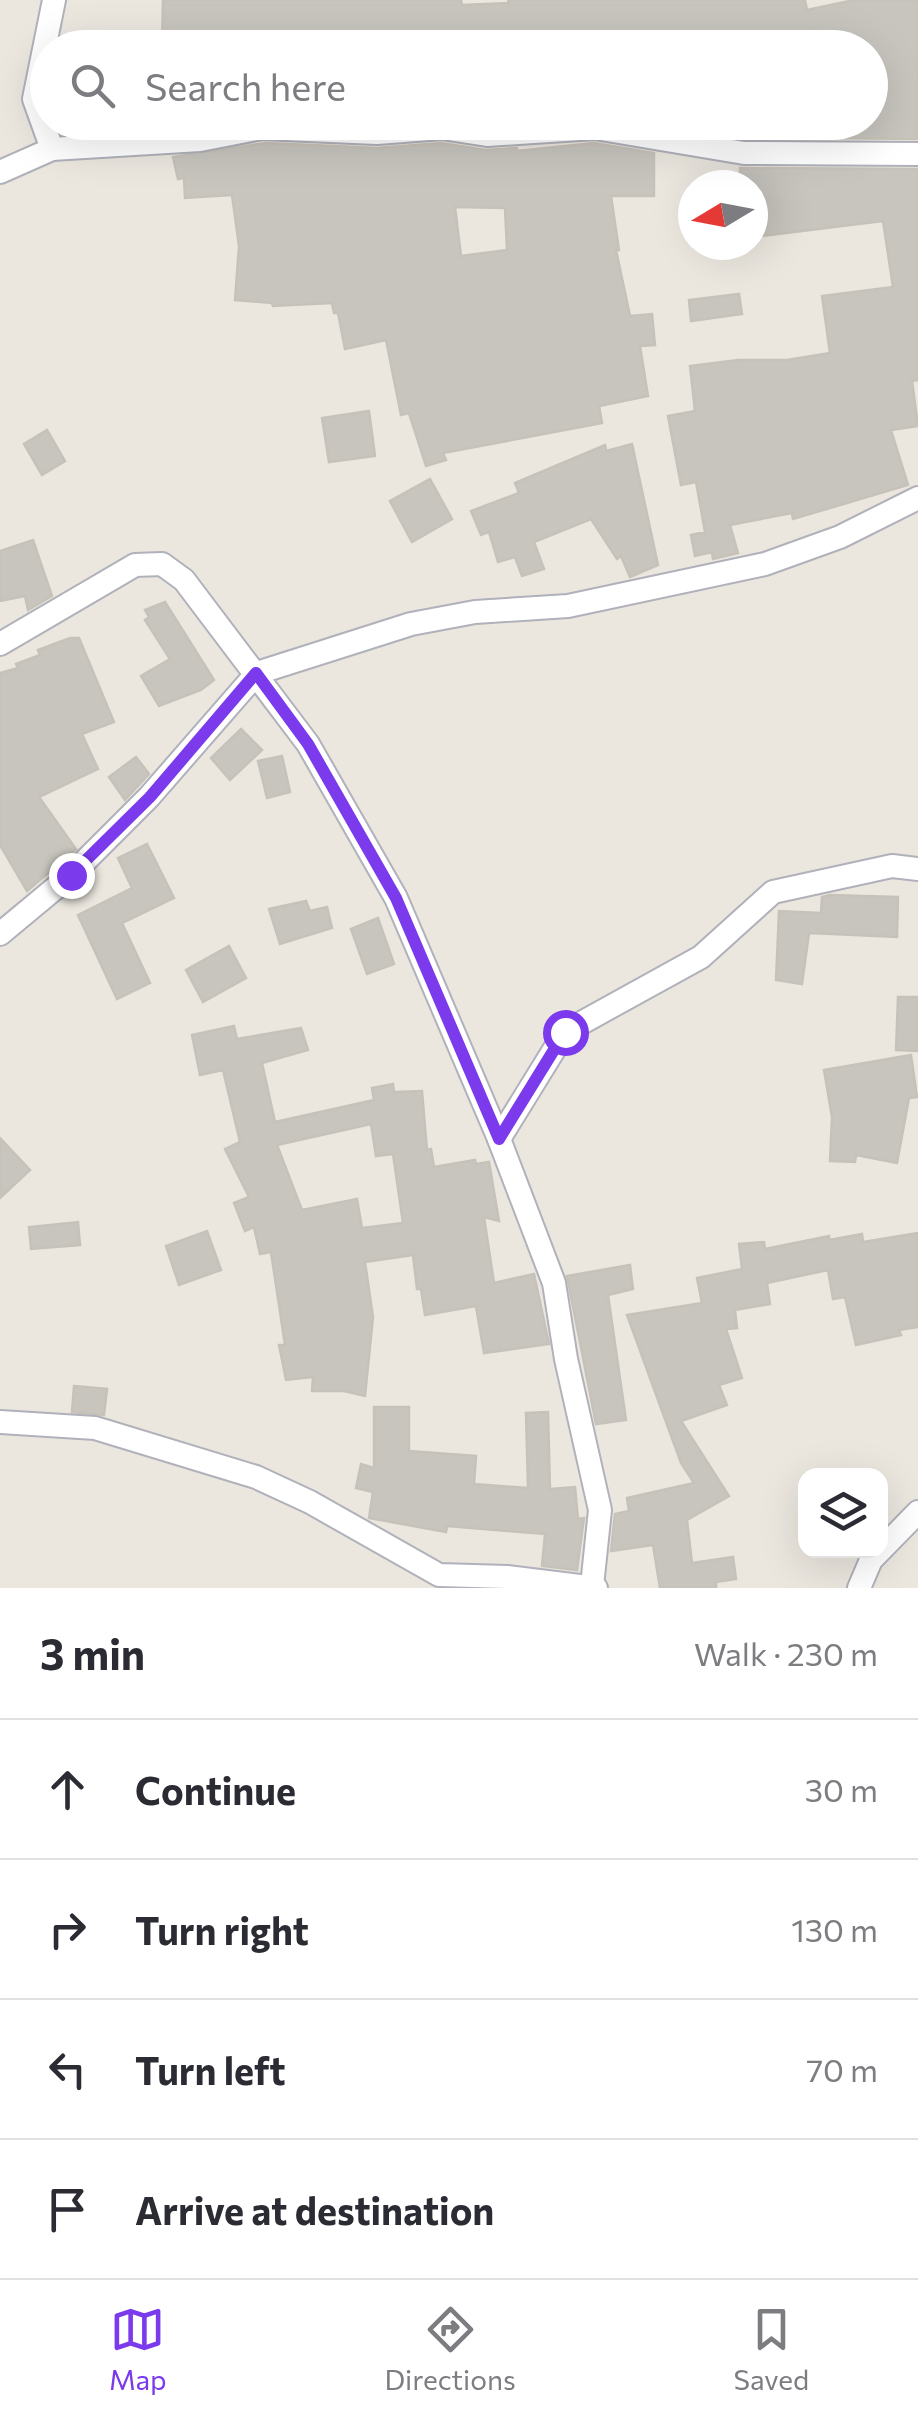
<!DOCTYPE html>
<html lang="en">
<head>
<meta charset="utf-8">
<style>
  body { margin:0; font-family:Commissioner,sans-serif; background:#f7f7f7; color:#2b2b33 }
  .controls { position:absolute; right:30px; bottom:30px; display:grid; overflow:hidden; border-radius:20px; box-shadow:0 10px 40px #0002 }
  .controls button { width:90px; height:90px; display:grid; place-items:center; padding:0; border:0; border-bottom:2px solid #e1e1e2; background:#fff; color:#2b2b33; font:50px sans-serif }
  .compass { position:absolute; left:678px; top:170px; width:90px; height:90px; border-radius:50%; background:#fff; box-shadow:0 10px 40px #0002; rotate:260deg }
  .stop { position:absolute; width:30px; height:30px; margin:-22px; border:8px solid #7c3aed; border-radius:50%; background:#fff }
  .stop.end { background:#7c3aed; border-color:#fff; box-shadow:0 2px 10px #0008 }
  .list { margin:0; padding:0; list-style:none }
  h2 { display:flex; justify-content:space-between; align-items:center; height:130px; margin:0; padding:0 40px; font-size:42px }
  h2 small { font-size:32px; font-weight:400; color:#7c7c81 }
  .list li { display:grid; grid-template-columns:65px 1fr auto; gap:30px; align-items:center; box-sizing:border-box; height:140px; padding:0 40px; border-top:2px solid #e1e1e2 }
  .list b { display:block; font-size:38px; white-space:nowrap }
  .list em { font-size:32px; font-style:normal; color:#7c7c81 }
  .icon { flex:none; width:55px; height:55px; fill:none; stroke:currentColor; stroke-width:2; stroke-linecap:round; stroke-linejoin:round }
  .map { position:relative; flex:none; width:918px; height:1588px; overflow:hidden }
  .search { position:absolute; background:#fff; box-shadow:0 10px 40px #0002; left:30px; right:30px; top:30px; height:110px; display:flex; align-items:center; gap:25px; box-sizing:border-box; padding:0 35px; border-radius:55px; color:#7c7c81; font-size:38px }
  .sheet { height:690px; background:#fff }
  nav { display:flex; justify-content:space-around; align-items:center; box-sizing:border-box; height:140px; border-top:2px solid #e1e1e2; background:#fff; font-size:28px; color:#7c7c81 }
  nav a { display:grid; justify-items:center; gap:5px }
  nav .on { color:#7c3aed }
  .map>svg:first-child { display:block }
  .building { fill:#c7c5be; stroke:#c7c2b9; stroke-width:2.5; fill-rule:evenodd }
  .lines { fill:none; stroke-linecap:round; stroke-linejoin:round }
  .street-casing { stroke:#b0b1ba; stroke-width:26 }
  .street { stroke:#fff; stroke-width:22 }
  .route { stroke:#7c3aed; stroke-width:12 }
</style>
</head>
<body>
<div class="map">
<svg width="918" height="1588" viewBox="0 0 918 1588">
  <rect width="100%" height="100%" fill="#ebe7df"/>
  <!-- building -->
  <g class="building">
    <path d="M 163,0 L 461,0 L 462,5 L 509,3 L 508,0 L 805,0 L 807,10 L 854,0 L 918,0 L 917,139 L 741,137 L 742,122 L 870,122 L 870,48 L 761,48 L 758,37 L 718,44 L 717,40 L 691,48 L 162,48 Z"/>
    <path d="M 266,143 L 377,148 L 441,143 L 485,150 L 517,148 L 517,151 L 594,143 L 654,153 L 654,196 L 611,196 L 619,250 L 616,250 L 630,316 L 652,314 L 655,345 L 640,346 L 648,396 L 599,406 L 602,423 L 443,453 L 446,460 L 426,466 L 409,413 L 401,415 L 386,340 L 345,349 L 338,313 L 334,313 L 332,303 L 273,306 L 272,303 L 235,300 L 239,246 L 232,195 L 185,198 L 184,178 L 178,179 L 173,157 ZM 455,207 L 505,208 L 507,250 L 461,256 Z"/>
    <path d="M 740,168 L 918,169 L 918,380 L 912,381 L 918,426 L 891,430 L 908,485 L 793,519 L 792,513 L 730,525 L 738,553 L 713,559 L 712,552 L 695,556 L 691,535 L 705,532 L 696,482 L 681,485 L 668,416 L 695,411 L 690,366 L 738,360 L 787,360 L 830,353 L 822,296 L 893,287 L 883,221 L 753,237 L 753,185 L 740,185 Z"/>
    <path d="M 739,294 L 742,314 L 691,321 L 689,300 Z"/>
    <path d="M 369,411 L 375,456 L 329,462 L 322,418 Z"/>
    <path d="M 47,430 L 65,461 L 42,475 L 24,444 Z"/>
    <path d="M 632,444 L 658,565 L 630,577 L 621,556 L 617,559 L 591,519 L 534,542 L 544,569 L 522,576 L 515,557 L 498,562 L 489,532 L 481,535 L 471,511 L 519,493 L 515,483 L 605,445 L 606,451 Z"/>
    <path d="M 430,479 L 452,519 L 412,542 L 390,501 Z"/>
    <path d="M 33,540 L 52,596 L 28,610 L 25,596 L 0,601 L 0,551 Z"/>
    <path d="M 165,602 L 214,680 L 201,690 L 159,706 L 141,676 L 170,659 L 145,620 L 149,617 L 145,610 Z"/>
    <path d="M 70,638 L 79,638 L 114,722 L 82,734 L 98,769 L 39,797 L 76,849 L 27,891 L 0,845 L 0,673 L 18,668 L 16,664 L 40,655 L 38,650 Z"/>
    <path d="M 241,729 L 262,750 L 230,780 L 211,758 Z"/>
    <path d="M 282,756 L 290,792 L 267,798 L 258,761 Z"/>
    <path d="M 136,757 L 149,774 L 125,800 L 109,777 Z"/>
    <path d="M 147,844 L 174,898 L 122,923 L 150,983 L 117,999 L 78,915 L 132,888 L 118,858 Z"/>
    <path d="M 830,895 L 898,897 L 897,937 L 809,933 L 802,984 L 776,980 L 779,911 L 821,913 L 822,897 Z"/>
    <path d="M 306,901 L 310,911 L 327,907 L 332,928 L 280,944 L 269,909 Z"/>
    <path d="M 378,918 L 394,964 L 367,974 L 351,929 Z"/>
    <path d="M 229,946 L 246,978 L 203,1002 L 186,970 Z"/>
    <path d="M 898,997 L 918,997 L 918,1051 L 896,1050 Z"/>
    <path d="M 234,1026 L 237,1039 L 301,1028 L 308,1050 L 262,1063 L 275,1122 L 374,1100 L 372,1088 L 393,1084 L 394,1092 L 422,1091 L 427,1150 L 431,1149 L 434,1167 L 475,1160 L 476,1164 L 489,1162 L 499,1221 L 484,1217 L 494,1283 L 534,1274 L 549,1344 L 484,1353 L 476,1306 L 425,1315 L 421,1289 L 417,1289 L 413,1255 L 365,1262 L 373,1317 L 365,1396 L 344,1391 L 312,1391 L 313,1377 L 286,1380 L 279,1345 L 285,1345 L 271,1252 L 260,1254 L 254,1227 L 245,1231 L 234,1203 L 249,1197 L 225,1149 L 240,1142 L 223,1070 L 200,1075 L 192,1035 ZM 371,1124 L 376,1156 L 393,1154 L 403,1223 L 362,1228 L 357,1199 L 302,1210 L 277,1145 Z"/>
    <path d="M 911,1055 L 917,1097 L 909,1098 L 897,1163 L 856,1155 L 855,1162 L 830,1161 L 832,1117 L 824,1070 Z"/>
    <path d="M 0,1138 L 30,1170 L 0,1198 Z"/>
    <path d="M 78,1222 L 80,1245 L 31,1249 L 29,1227 Z"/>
    <path d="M 207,1231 L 221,1270 L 179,1285 L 166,1246 Z"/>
    <path d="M 918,1233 L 918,1327 L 899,1330 L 901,1335 L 856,1345 L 845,1297 L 833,1299 L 828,1270 L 767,1283 L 770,1304 L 735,1310 L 737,1328 L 726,1329 L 742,1378 L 719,1385 L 727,1405 L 681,1421 L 729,1496 L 687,1520 L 692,1563 L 733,1557 L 736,1579 L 716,1582 L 716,1588 L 660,1588 L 653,1545 L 611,1551 L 615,1514 L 629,1511 L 627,1498 L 694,1483 L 681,1463 L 627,1315 L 702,1303 L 697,1278 L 742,1269 L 739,1244 L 764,1242 L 765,1249 L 829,1236 L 829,1240 L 862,1234 L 863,1242 Z"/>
    <path d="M 630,1265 L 633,1289 L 608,1295 L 626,1420 L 596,1424 L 567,1276 Z"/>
    <path d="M 74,1386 L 107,1389 L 104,1415 L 72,1412 Z"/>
    <path d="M 374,1407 L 409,1407 L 409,1451 L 476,1456 L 474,1484 L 528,1488 L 526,1413 L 548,1412 L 550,1489 L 575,1487 L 578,1519 L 584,1518 L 577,1570 L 542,1566 L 545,1534 L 447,1526 L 446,1532 L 369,1518 L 373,1492 L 356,1488 L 361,1464 L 374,1468 Z"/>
  </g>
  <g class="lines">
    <defs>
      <g id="street">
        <path d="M 52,149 L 200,140 L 262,128 L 377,133 L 442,128 L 487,135 L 595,128 L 744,153 L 918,154"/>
        <path d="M 0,172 L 52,149 L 34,99 L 54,0"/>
        <path d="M 0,644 L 135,565 L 162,564 L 184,580 L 308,744 L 396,898 L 499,1139 L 554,1283 L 566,1359 L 600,1510 L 592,1586"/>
        <path d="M 0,934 L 71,875 L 149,797 L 257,673 L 411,624 L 475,612 L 568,606 L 765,564 L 840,537 L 918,498"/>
        <path d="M 499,1139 L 565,1032 L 701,957 L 773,892 L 892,866 L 918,869"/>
        <path d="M 0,1422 L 95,1428 L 256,1477 L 310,1502 L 439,1575 L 507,1577 L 596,1588"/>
        <path d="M 859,1588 L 871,1560 L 918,1512"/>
      </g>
    </defs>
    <!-- street casing -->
    <use href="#street" class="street-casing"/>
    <!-- street -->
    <use href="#street" class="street"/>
  </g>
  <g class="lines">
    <!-- route -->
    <path class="route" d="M 71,875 L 150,797 L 256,673 L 308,744 L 396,898 L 499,1139 L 565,1032"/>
  </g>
</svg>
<div class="controls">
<button><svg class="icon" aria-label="layers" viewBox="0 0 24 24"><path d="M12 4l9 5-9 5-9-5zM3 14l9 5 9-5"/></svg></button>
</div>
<svg class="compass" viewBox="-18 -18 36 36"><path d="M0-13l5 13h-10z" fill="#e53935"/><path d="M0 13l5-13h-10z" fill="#7c7c81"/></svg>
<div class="stop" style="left:565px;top:1032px"></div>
<div class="stop end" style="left:71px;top:875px"></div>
<div class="search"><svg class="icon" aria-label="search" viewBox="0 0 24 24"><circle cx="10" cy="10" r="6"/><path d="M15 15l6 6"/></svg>Search here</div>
</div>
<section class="sheet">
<h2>3 min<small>Walk · 230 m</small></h2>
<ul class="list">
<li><svg class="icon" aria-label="ahead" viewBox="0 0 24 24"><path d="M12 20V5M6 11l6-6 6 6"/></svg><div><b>Continue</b></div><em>30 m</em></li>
<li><svg class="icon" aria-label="right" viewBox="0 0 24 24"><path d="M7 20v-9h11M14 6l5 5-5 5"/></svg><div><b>Turn right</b></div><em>130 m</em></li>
<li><svg class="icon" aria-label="left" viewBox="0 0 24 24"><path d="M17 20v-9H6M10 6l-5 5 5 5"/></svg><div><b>Turn left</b></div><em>70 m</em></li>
<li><svg class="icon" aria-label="arrive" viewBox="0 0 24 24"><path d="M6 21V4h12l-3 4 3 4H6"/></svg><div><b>Arrive at destination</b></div></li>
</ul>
</section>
<nav>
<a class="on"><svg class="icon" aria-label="map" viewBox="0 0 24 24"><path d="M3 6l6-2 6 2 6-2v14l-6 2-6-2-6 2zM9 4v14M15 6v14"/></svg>Map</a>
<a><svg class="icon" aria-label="directions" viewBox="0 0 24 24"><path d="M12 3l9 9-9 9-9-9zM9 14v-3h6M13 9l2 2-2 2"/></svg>Directions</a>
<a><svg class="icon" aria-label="saved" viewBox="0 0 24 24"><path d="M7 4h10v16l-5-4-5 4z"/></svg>Saved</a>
</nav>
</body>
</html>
